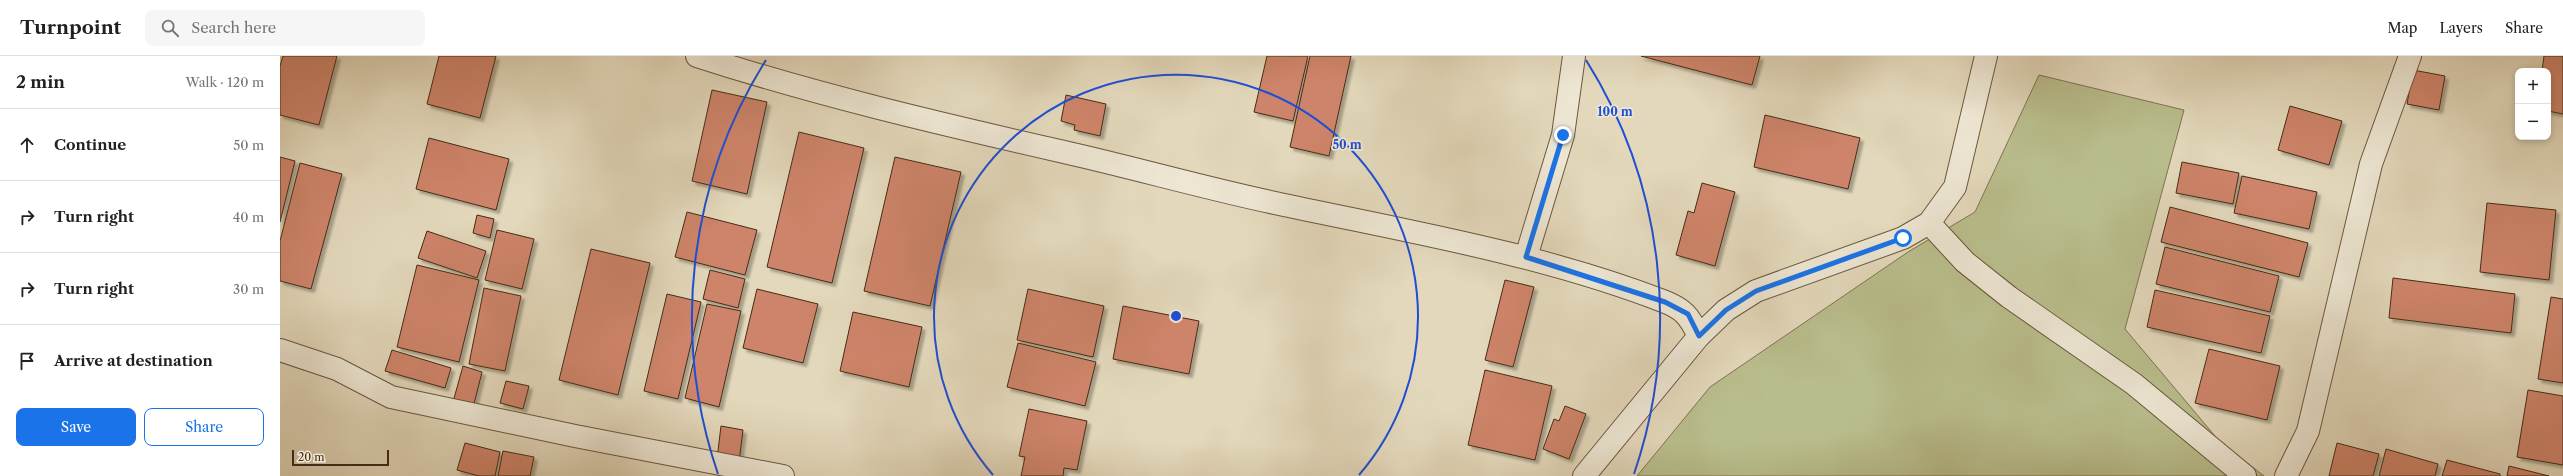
<!DOCTYPE html>
<html lang="en">
<head>
<meta charset="utf-8">
<style>
  body { margin:0; font-family:"Libre Caslon Text",serif; background:#f6f6f6; color:#202124 }
  .controls { position:absolute; right:12px; top:12px; display:grid; overflow:hidden; border-radius:8px; box-shadow:0 2px 6px #0003 }
  .controls button { width:36px; height:36px; display:grid; place-items:center; padding:0; border:0; border-bottom:1px solid #e0e0e0; background:#fff; color:#202124; font:20px sans-serif }
  .scale { position:absolute; left:12px; bottom:10px; width:97px; box-sizing:border-box; padding-left:4px; border:2px solid #442c15; border-top:0; font-size:11px; line-height:14px; white-space:nowrap; color:#442c15; -webkit-text-stroke:3px #ede6d3; paint-order:stroke }
  .stop { position:absolute; width:12px; height:12px; margin:-9px; border:3px solid #1a73e8; border-radius:50%; background:#fff }
  .stop.end { background:#1a73e8; border-color:#fff; box-shadow:0 1px 4px #0008 }
  .list { margin:0; padding:0; list-style:none }
  h2 { display:flex; justify-content:space-between; align-items:center; height:52px; margin:0; padding:0 16px; font-size:17px }
  h2 small { font-size:13px; font-weight:400; color:#757577 }
  .list li { display:grid; grid-template-columns:26px 1fr auto; gap:12px; align-items:center; box-sizing:border-box; height:72px; padding:0 16px; border-top:1px solid #e0e0e0 }
  .list b { display:block; font-size:15px; white-space:nowrap }
  .list em { font-size:13px; font-style:normal; color:#757577 }
  .actions { display:flex; gap:8px; padding:12px 16px }
  .actions a { flex:1; padding:9px 0; border:1px solid #1a73e8; border-radius:8px; text-align:center; font-size:14px; color:#1a73e8 }
  .actions .main { background:#1a73e8; color:#fff }
  .icon { flex:none; width:22px; height:22px; fill:none; stroke:currentColor; stroke-width:2; stroke-linecap:round; stroke-linejoin:round }
  .map { position:relative; flex:none; width:2283px; height:420px; overflow:hidden }
  header { display:flex; align-items:center; gap:24px; box-sizing:border-box; height:56px; padding:0 20px; background:#fff; border-bottom:1px solid #e0e0e0 }
  header strong { font-size:19px }
  nav { display:flex; gap:22px; margin-inline-start:auto; font-size:14px }
  .search { width:280px; height:36px; background:#f6f6f6; display:flex; align-items:center; gap:10px; box-sizing:border-box; padding:0 14px; border-radius:8px; color:#757577; font-size:15px }
  main { display:flex }
  aside { flex:1; background:#fff }
  .map>svg:first-child { display:block }
  .green { fill:#b9bd8c; stroke:#7e7450 }
  .building { fill:#ce846b; stroke:#442c15; filter:url(#shadow) }
  .lines { fill:none; stroke-linecap:round; stroke-linejoin:round }
  .minor-casing { stroke:#6c573e; stroke-width:24 }
  .minor { stroke:#ede6d3; stroke-width:22 }
  .route { stroke:#1a73e8; stroke-width:5 }
  .ring { fill:none; stroke:#1d4ed8; stroke-width:2 }
  .centre { fill:#1d4ed8; stroke:#ede6d3; stroke-width:2 }
  .ring-label { font-size:12px; text-anchor:middle; font-weight:bold; fill:#1d4ed8; stroke:#ede6d3; stroke-width:3.5; stroke-linejoin:round; paint-order:stroke }
</style>
</head>
<body>
<header>
<strong>Turnpoint</strong>
<div class="search"><svg class="icon" aria-label="search" viewBox="0 0 24 24"><circle cx="10" cy="10" r="6"/><path d="M15 15l6 6"/></svg>Search here</div>
<nav><a>Map</a><a>Layers</a><a>Share</a></nav>
</header>
<main>
<aside>
<h2>2 min<small>Walk · 120 m</small></h2>
<ul class="list">
<li><svg class="icon" aria-label="ahead" viewBox="0 0 24 24"><path d="M12 20V5M6 11l6-6 6 6"/></svg><div><b>Continue</b></div><em>50 m</em></li>
<li><svg class="icon" aria-label="right" viewBox="0 0 24 24"><path d="M7 20v-9h11M14 6l5 5-5 5"/></svg><div><b>Turn right</b></div><em>40 m</em></li>
<li><svg class="icon" aria-label="right" viewBox="0 0 24 24"><path d="M7 20v-9h11M14 6l5 5-5 5"/></svg><div><b>Turn right</b></div><em>30 m</em></li>
<li><svg class="icon" aria-label="arrive" viewBox="0 0 24 24"><path d="M6 21V4h12l-3 4 3 4H6"/></svg><div><b>Arrive at destination</b></div></li>
</ul>
<div class="actions"><a class="main">Save</a><a>Share</a></div>
</aside>
<div class="map">
<svg width="2283" height="420" viewBox="0 0 2283 420">
  <defs>
    <filter id="shadow"><feDropShadow dx="3.5" dy="3.5" stdDeviation="1" flood-color="#0004"/></filter>
  </defs>
  <rect width="100%" height="100%" fill="#e3d8bb"/>
  <filter id="stains"><feTurbulence type="fractalNoise" baseFrequency=".005" numOctaves="4"/><feColorMatrix values="0 0 0 0 .2 0 0 0 0 .09 0 0 0 0 .02 0 0 0 .5 -.17"/></filter>
  <radialGradient id="worn" r=".72"><stop offset=".6" stop-color="#630" stop-opacity="0"/><stop offset="1" stop-color="#630" stop-opacity=".3"/></radialGradient>
  <!-- green -->
  <path class="green" d="M 1759,19 L 1904,54 L 1845,273 L 1940,386 L 1984,420 L 1357,420 L 1430,331 L 1628,196 L 1695,156 Z"/>
  <!-- building -->
  <g class="building">
    <path d="M 3,0 L 57,0 L 39,69 L 0,59 L 0,10 Z"/>
    <path d="M 159,0 L 216,0 L 200,62 L 147,48 Z"/>
    <path d="M 987,0 L 1028,0 L 1013,65 L 974,56 Z"/>
    <path d="M 1030,0 L 1071,0 L 1049,100 L 1010,91 Z"/>
    <path d="M 1361,0 L 1480,0 L 1472,29 Z"/>
    <path d="M 2264,0 L 2283,0 L 2283,58 L 2268,55 L 2268,15 L 2262,15 Z"/>
    <path d="M 2133,14 L 2165,20 L 2159,54 L 2127,48 Z"/>
    <path d="M 432,34 L 487,46 L 467,138 L 412,125 Z"/>
    <path d="M 786,39 L 826,48 L 820,80 L 794,74 L 795,69 L 781,65 Z"/>
    <path d="M 2010,50 L 2062,65 L 2049,109 L 1998,94 Z"/>
    <path d="M 1485,59 L 1580,82 L 1568,133 L 1474,111 Z"/>
    <path d="M 519,76 L 584,92 L 552,227 L 487,211 Z"/>
    <path d="M 149,82 L 229,103 L 216,154 L 136,133 Z"/>
    <path d="M 0,101 L 15,105 L 0,166 Z"/>
    <path d="M 615,101 L 681,116 L 650,250 L 584,235 Z"/>
    <path d="M 1902,106 L 1959,117 L 1953,148 L 1896,137 Z"/>
    <path d="M 20,107 L 62,118 L 31,233 L 0,225 L 0,185 Z"/>
    <path d="M 1962,120 L 2037,136 L 2029,173 L 1954,157 Z"/>
    <path d="M 1422,127 L 1455,136 L 1435,210 L 1396,199 L 1408,155 L 1414,157 Z"/>
    <path d="M 2207,147 L 2276,154 L 2269,224 L 2200,216 Z"/>
    <path d="M 1890,151 L 2028,187 L 2019,221 L 1881,186 Z"/>
    <path d="M 407,156 L 477,174 L 465,219 L 395,201 Z"/>
    <path d="M 197,159 L 214,163 L 210,182 L 193,177 Z"/>
    <path d="M 217,174 L 254,183 L 242,233 L 205,224 Z"/>
    <path d="M 147,175 L 206,195 L 197,222 L 138,202 Z"/>
    <path d="M 1885,191 L 1999,220 L 1990,256 L 1876,228 Z"/>
    <path d="M 311,193 L 370,207 L 338,339 L 279,324 Z"/>
    <path d="M 137,209 L 199,224 L 179,306 L 117,291 Z"/>
    <path d="M 430,214 L 465,223 L 458,252 L 423,243 Z"/>
    <path d="M 2113,222 L 2235,238 L 2231,277 L 2109,262 Z"/>
    <path d="M 1225,224 L 1254,231 L 1233,311 L 1205,304 Z"/>
    <path d="M 204,232 L 241,240 L 225,315 L 189,308 Z"/>
    <path d="M 477,233 L 538,248 L 523,307 L 463,292 Z"/>
    <path d="M 748,233 L 824,250 L 813,301 L 737,284 Z"/>
    <path d="M 1875,234 L 1990,260 L 1981,297 L 1867,271 Z"/>
    <path d="M 387,238 L 421,246 L 398,343 L 364,335 Z"/>
    <path d="M 2271,241 L 2283,243 L 2283,327 L 2258,323 Z"/>
    <path d="M 427,248 L 461,255 L 439,351 L 405,342 Z"/>
    <path d="M 843,250 L 919,265 L 909,318 L 833,303 Z"/>
    <path d="M 573,256 L 642,271 L 629,331 L 560,315 Z"/>
    <path d="M 738,287 L 816,306 L 805,350 L 727,331 Z"/>
    <path d="M 1929,293 L 2000,310 L 1987,364 L 1915,347 Z"/>
    <path d="M 112,294 L 171,312 L 165,332 L 105,315 Z"/>
    <path d="M 183,310 L 202,316 L 193,352 L 173,346 Z"/>
    <path d="M 1205,314 L 1272,330 L 1255,404 L 1188,389 Z"/>
    <path d="M 226,325 L 249,330 L 243,353 L 220,347 Z"/>
    <path d="M 2248,334 L 2283,340 L 2283,409 L 2237,401 Z"/>
    <path d="M 1285,350 L 1306,358 L 1289,403 L 1263,393 L 1274,363 L 1279,365 Z"/>
    <path d="M 749,353 L 807,365 L 797,414 L 784,412 L 783,420 L 741,420 L 745,401 L 739,400 Z"/>
    <path d="M 441,370 L 463,374 L 459,406 L 437,403 Z"/>
    <path d="M 185,387 L 220,396 L 215,420 L 199,420 L 177,414 Z"/>
    <path d="M 2057,387 L 2099,398 L 2093,420 L 2049,420 Z"/>
    <path d="M 2106,393 L 2158,408 L 2155,420 L 2099,420 Z"/>
    <path d="M 223,395 L 254,401 L 250,420 L 218,420 Z"/>
    <path d="M 2167,404 L 2220,418 L 2220,420 L 2162,420 Z"/>
    <path d="M 2229,410 L 2269,420 L 2227,420 Z"/>
  </g>
  <g class="lines">
    <defs>
      <g id="minor">
        <path d="M 417,0 C 537,39 661,68 784,96 C 855,112 924,132 995,147 C 1125,175 1258,197 1383,245 C 1404,253 1409,260 1419,280"/>
        <path d="M 1649,167 L 1685,206 L 1729,241 L 1854,328 L 1965,420"/>
        <path d="M 1246,201 L 1283,79 L 1294,0"/>
        <path d="M 0,294 L 57,313 L 111,341 L 295,380 L 503,420"/>
        <path d="M 1304,420 L 1419,280 L 1446,254 L 1476,235 L 1623,182 L 1649,167 L 1675,131 L 1706,0"/>
        <path d="M 2006,420 L 2028,375 L 2091,108 L 2130,0"/>
      </g>
    </defs>
    <!-- minor casing -->
    <use href="#minor" class="minor-casing"/>
    <!-- minor -->
    <use href="#minor" class="minor"/>
  </g>
  <g class="lines">
    <!-- route -->
    <path class="route" d="M 1283,79 L 1246,201 L 1385,246 L 1408,258 L 1419,280 L 1446,254 L 1476,235 L 1623,182"/>
  </g>
  <!-- distance rings -->
  <g class="ring">
    <path d="M713 419A242 242 0 1 1 1079 419"/>
    <path d="M438 418A484 484 0 0 1 486 4M1306 4A484 484 0 0 1 1354 418"/>
  </g>
  <circle cx="896" cy="260" r="6" class="centre"/>
  <g class="ring-label">
    <text x="1335" y="60">100 m</text>
    <text x="1067" y="93">50 m</text>
  </g>
  <rect width="100%" height="100%" filter="url(#stains)"/>
  <rect width="100%" height="100%" fill="url(#worn)"/>
</svg>
<div class="controls">
<button>+</button>
<button>−</button>
</div>
<div class="scale">20 m</div>
<div class="stop" style="left:1623px;top:182px"></div>
<div class="stop end" style="left:1283px;top:79px"></div>
</div>
</main>
</body>
</html>
